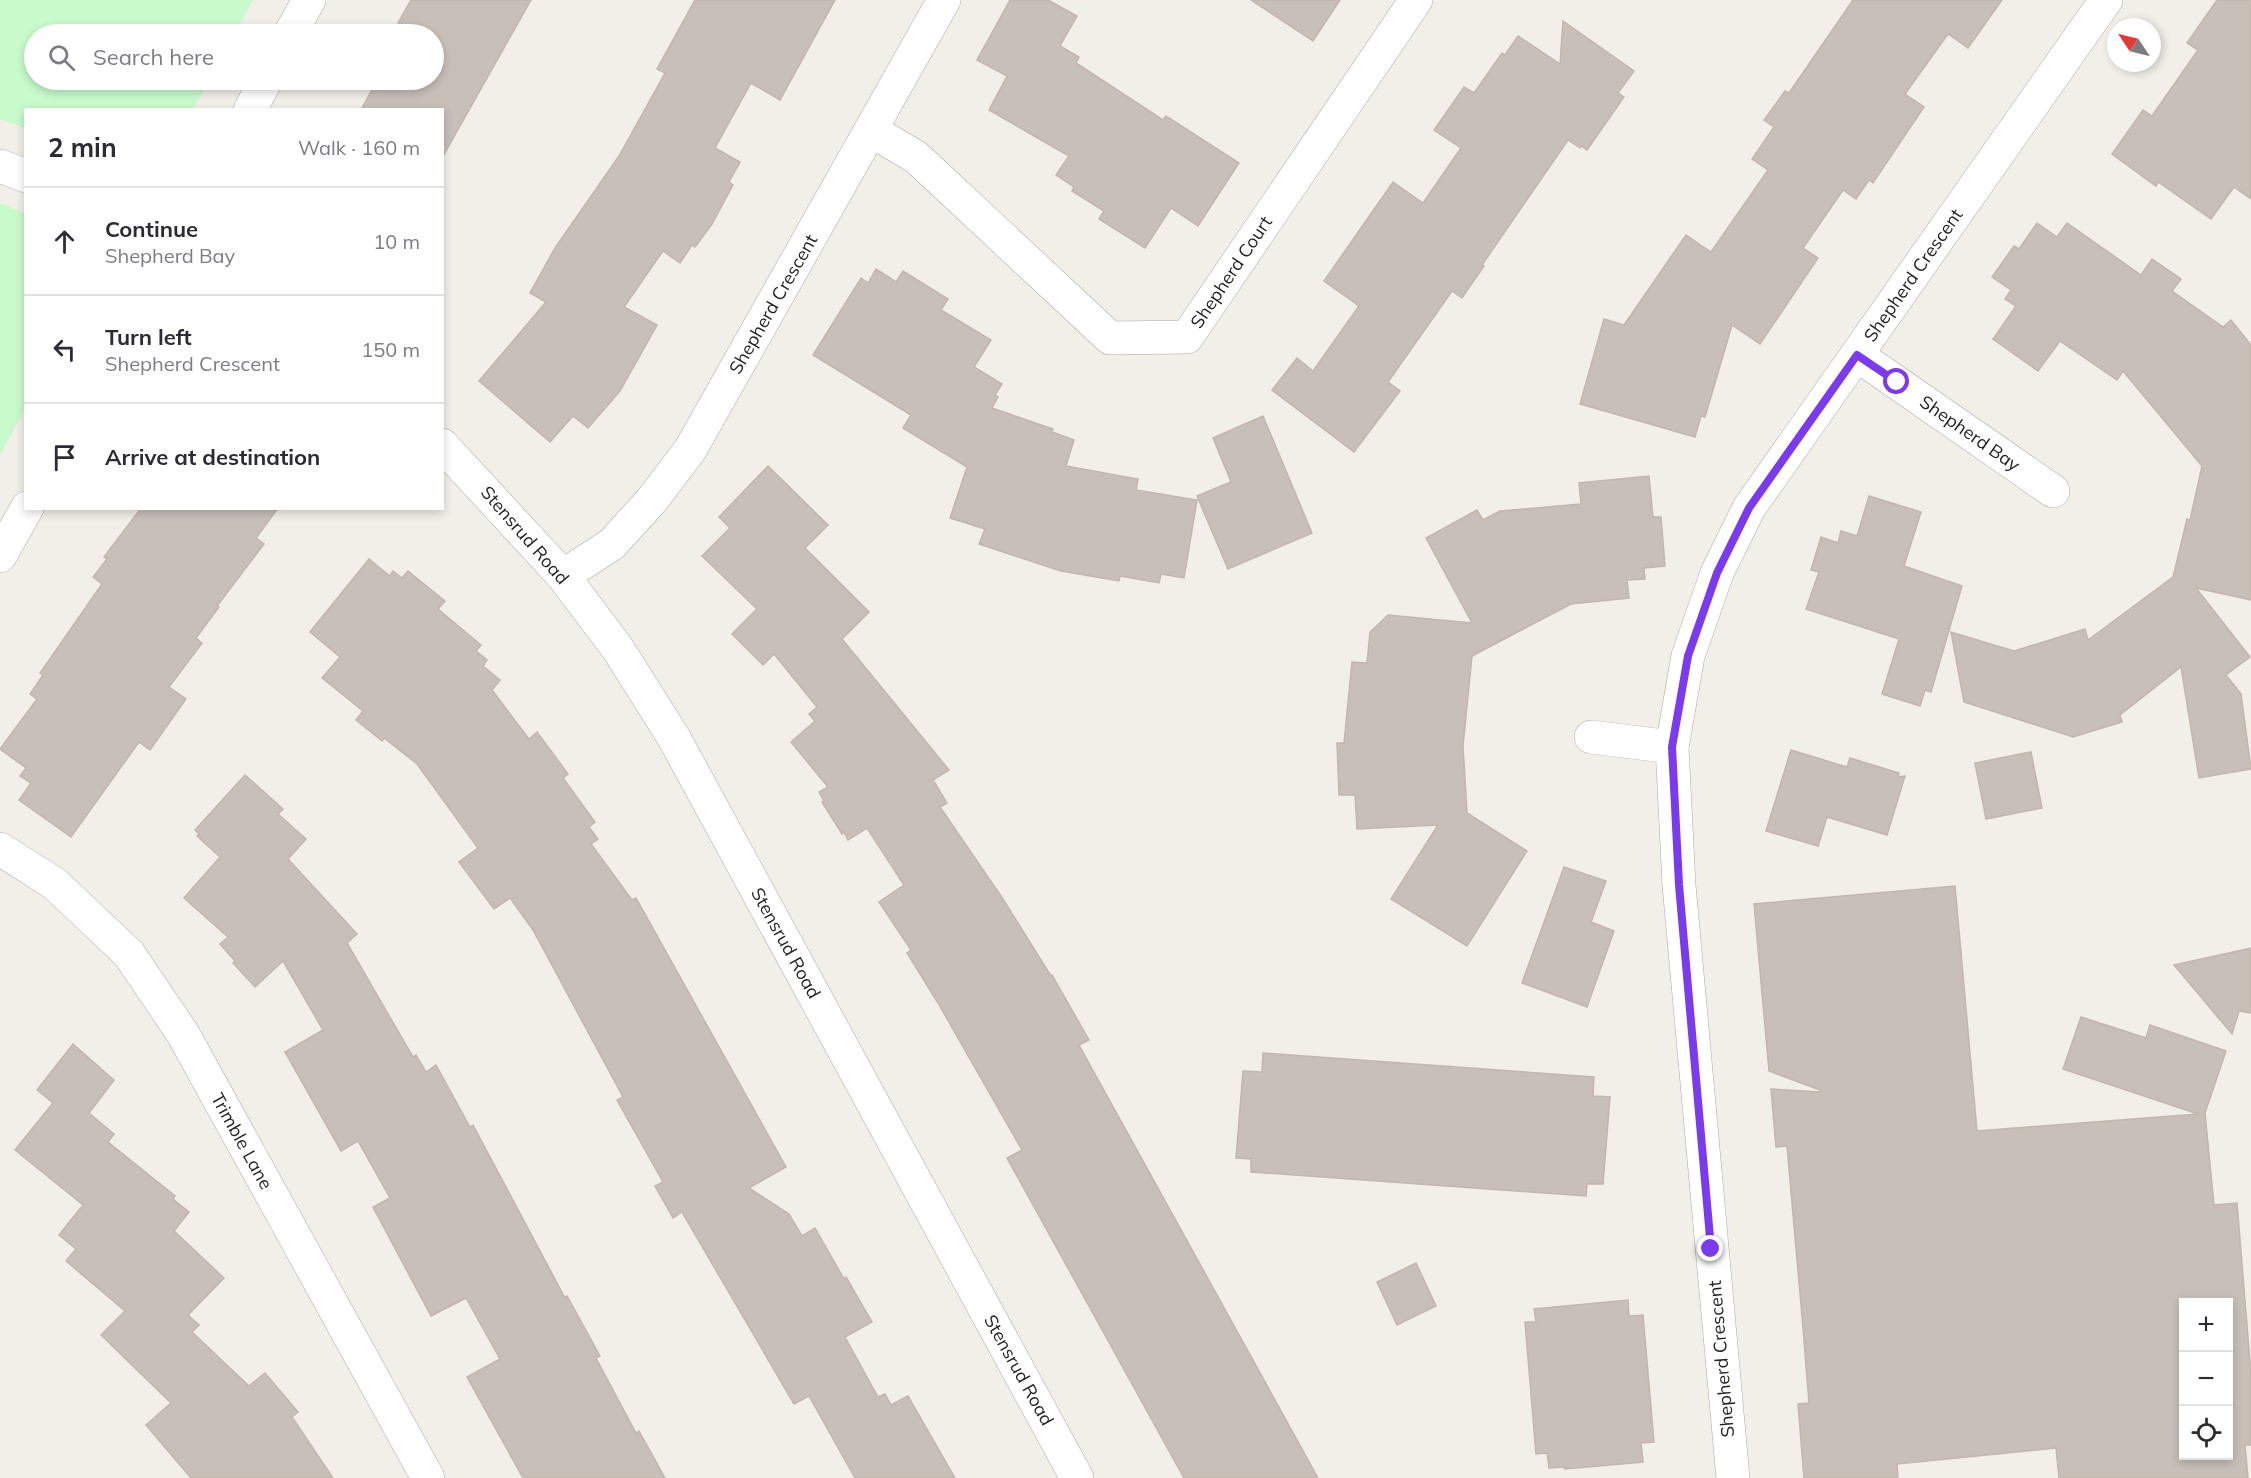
<!DOCTYPE html>
<html lang="en">
<head>
<meta charset="utf-8">
<style>
  body { margin:0; font-family:Mulish,sans-serif; background:#f2f2f3; color:#2b2b33 }
  .controls { position:absolute; right:18px; bottom:18px; display:grid; overflow:hidden; border-radius:0px; box-shadow:0 3px 9px #0003 }
  .controls button { width:54px; height:54px; display:grid; place-items:center; padding:0; border:0; border-bottom:2px solid #e1e1e2; background:#fff; color:#2b2b33; font:30px sans-serif }
  .compass { position:absolute; left:2107px; top:18px; width:54px; height:54px; border-radius:50%; background:#fff; box-shadow:0 3px 9px #0003; rotate:305deg }
  .stop { position:absolute; width:18px; height:18px; margin:-14px; border:4px solid #7c3aed; border-radius:50%; background:#fff }
  .stop.end { background:#7c3aed; border-color:#fff; box-shadow:0 2px 6px #0008 }
  .list { margin:0; padding:0; list-style:none }
  h2 { display:flex; justify-content:space-between; align-items:center; height:78px; margin:0; padding:0 24px; font-size:26px }
  h2 small { font-size:20px; font-weight:400; color:#7c7c81 }
  .list li { display:grid; grid-template-columns:39px 1fr auto; gap:18px; align-items:center; box-sizing:border-box; height:108px; padding:0 24px; border-top:2px solid #e1e1e2 }
  .list b { display:block; font-size:22px; white-space:nowrap }
  .list p { margin:0; font-size:20px; white-space:nowrap; color:#7c7c81 }
  .list em { font-size:20px; font-style:normal; color:#7c7c81 }
  .icon { flex:none; width:33px; height:33px; fill:none; stroke:currentColor; stroke-width:2; stroke-linecap:round; stroke-linejoin:round }
  .map { position:relative; flex:none; width:2251px; height:1478px; overflow:hidden }
  .search { position:absolute; background:#fff; box-shadow:0 3px 9px #0003; left:24px; top:24px; width:420px; height:66px; display:flex; align-items:center; gap:15px; box-sizing:border-box; padding:0 21px; border-radius:33px; color:#7c7c81; font-size:22px }
  .panel { position:absolute; background:#fff; box-shadow:0 3px 9px #0003; left:24px; top:108px; width:420px; height:402px; border-radius:0px }
  .map>svg:first-child { display:block }
  .park { fill:#c8facc }
  .building { fill:#c7bfb8; stroke:#c4b6ab; stroke-width:1.5; fill-rule:evenodd }
  .lines { fill:none; stroke-linecap:round; stroke-linejoin:round }
  .minor-casing { stroke:#a9a9a9; stroke-width:34 }
  .minor { stroke:#fff; stroke-width:33 }
  .route { stroke:#7c3aed; stroke-width:8 }
  .labels { text-anchor:middle; dominant-baseline:central; stroke-width:4.5; stroke-linejoin:round; paint-order:stroke }
  .street-label { font-size:18px; fill:#222; stroke:#fff }
</style>
</head>
<body>
<div class="map">
<svg width="2251" height="1478" viewBox="0 0 2251 1478">
  <rect width="100%" height="100%" fill="#f2efe9"/>
  <!-- park -->
  <g class="park">
    <path d="M 0,0 L 253,0 L 234,34 L 34,34 L 34,80 L 209,80 L 193,109 L 26,110 L 25,128 L 0,119 Z"/>
    <path d="M 0,203 L 25,213 L 25,409 L 0,455 Z"/>
  </g>
  <!-- building -->
  <g class="building">
    <path d="M 411,0 L 531,0 L 442,158 L 442,110 L 361,110 L 377,80 L 434,80 L 434,34 L 400,34 L 404,27 L 398,23 Z"/>
    <path d="M 695,0 L 835,0 L 780,100 L 751,83 L 715,148 L 740,162 L 729,182 L 733,185 L 712,224 L 695,247 L 692,245 L 680,263 L 663,251 L 624,307 L 657,325 L 620,391 L 588,428 L 573,416 L 550,442 L 479,381 L 546,302 L 530,293 L 555,248 L 619,156 L 665,73 L 657,69 Z"/>
    <path d="M 1010,0 L 1048,0 L 1077,16 L 1060,46 L 1079,57 L 1076,63 L 1163,120 L 1166,116 L 1239,163 L 1198,226 L 1171,208 L 1145,248 L 1099,219 L 1104,211 L 1072,191 L 1074,187 L 1056,175 L 1069,156 L 989,110 L 1007,76 L 977,60 Z"/>
    <path d="M 1251,0 L 1340,0 L 1313,41 Z"/>
    <path d="M 1853,0 L 2002,0 L 1968,48 L 1948,34 L 1905,94 L 1924,107 L 1873,183 L 1869,180 L 1856,199 L 1843,190 L 1803,248 L 1818,258 L 1760,344 L 1732,325 L 1705,417 L 1701,416 L 1695,437 L 1580,404 L 1604,319 L 1624,325 L 1686,235 L 1711,252 L 1768,170 L 1752,159 L 1774,127 L 1764,120 L 1785,91 L 1789,93 Z"/>
    <path d="M 2217,0 L 2251,0 L 2251,199 L 2234,187 L 2211,219 L 2158,182 L 2156,186 L 2112,154 L 2143,110 L 2152,116 L 2198,50 L 2187,43 Z"/>
    <path d="M 1563,21 L 1634,71 L 1618,93 L 1624,97 L 1587,150 L 1581,146 L 1580,148 L 1568,140 L 1482,265 L 1484,266 L 1462,298 L 1452,291 L 1388,382 L 1400,391 L 1354,452 L 1272,390 L 1297,358 L 1313,371 L 1359,306 L 1324,281 L 1393,182 L 1423,203 L 1461,148 L 1434,130 L 1464,87 L 1474,93 L 1502,53 L 1505,55 L 1518,36 L 1560,64 Z"/>
    <path d="M 2037,223 L 2057,237 L 2067,223 L 2141,275 L 2152,259 L 2181,279 L 2172,291 L 2223,327 L 2231,320 L 2251,345 L 2251,600 L 2196,588 L 2250,657 L 2226,675 L 2241,694 L 2251,769 L 2199,778 L 2181,667 L 2120,715 L 2122,722 L 2073,737 L 1964,702 L 1951,632 L 2014,651 L 2085,629 L 2088,640 L 2173,577 L 2187,519 L 2190,520 L 2202,466 L 2123,371 L 2117,380 L 2060,341 L 2038,371 L 1993,339 L 2016,306 L 2005,299 L 2011,290 L 1992,277 L 2014,246 L 2019,249 Z"/>
    <path d="M 876,269 L 896,282 L 903,271 L 948,299 L 941,310 L 991,340 L 974,367 L 1002,384 L 995,395 L 998,397 L 992,408 L 1053,429 L 1052,432 L 1074,440 L 1066,466 L 1138,479 L 1136,490 L 1197,500 L 1184,578 L 1161,574 L 1159,583 L 1120,576 L 1119,581 L 1061,571 L 979,544 L 985,529 L 950,518 L 967,467 L 903,428 L 911,415 L 813,355 L 861,278 L 868,283 Z"/>
    <path d="M 1263,416 L 1312,533 L 1228,569 L 1197,496 L 1231,482 L 1213,438 Z"/>
    <path d="M 768,466 L 828,525 L 805,548 L 869,612 L 842,639 L 949,770 L 933,780 L 947,803 L 940,807 L 1003,899 L 1051,976 L 1052,975 L 1089,1040 L 1079,1045 L 1318,1478 L 1184,1478 L 1007,1158 L 1022,1150 L 938,1003 L 907,953 L 911,950 L 879,902 L 904,885 L 867,828 L 848,840 L 844,832 L 842,834 L 822,802 L 824,801 L 819,792 L 828,787 L 791,742 L 815,721 L 809,714 L 817,707 L 774,654 L 763,665 L 732,634 L 757,609 L 702,556 L 730,528 L 719,517 Z"/>
    <path d="M 1649,476 L 1653,517 L 1661,517 L 1665,566 L 1644,568 L 1645,579 L 1627,580 L 1629,598 L 1571,604 L 1472,656 L 1463,746 L 1467,813 L 1527,851 L 1467,946 L 1391,899 L 1438,825 L 1357,829 L 1355,795 L 1339,795 L 1337,743 L 1344,743 L 1352,662 L 1367,663 L 1370,632 L 1388,615 L 1472,623 L 1426,538 L 1477,510 L 1483,520 L 1500,511 L 1581,504 L 1579,483 Z"/>
    <path d="M 1869,496 L 1921,512 L 1904,566 L 1962,586 L 1931,692 L 1925,690 L 1920,706 L 1882,694 L 1899,639 L 1806,609 L 1819,572 L 1811,570 L 1821,537 L 1838,543 L 1841,531 L 1857,536 Z"/>
    <path d="M 141,508 L 278,508 L 256,538 L 264,544 L 217,606 L 219,607 L 196,638 L 202,643 L 169,687 L 186,699 L 150,750 L 139,742 L 71,837 L 19,800 L 31,783 L 20,776 L 26,768 L 0,749 L 37,699 L 30,694 L 43,675 L 40,673 L 102,584 L 93,577 L 107,559 L 104,557 Z"/>
    <path d="M 369,559 L 390,576 L 393,571 L 402,578 L 408,571 L 445,601 L 438,609 L 481,645 L 476,651 L 487,660 L 483,666 L 500,680 L 492,690 L 529,739 L 537,732 L 568,774 L 563,778 L 595,822 L 589,827 L 598,839 L 591,844 L 632,900 L 636,898 L 786,1167 L 749,1188 L 789,1214 L 802,1236 L 815,1228 L 844,1279 L 846,1277 L 872,1322 L 845,1337 L 878,1397 L 885,1394 L 891,1405 L 908,1396 L 955,1478 L 855,1478 L 809,1396 L 794,1404 L 682,1212 L 673,1218 L 655,1186 L 663,1182 L 617,1100 L 623,1097 L 533,930 L 510,898 L 494,909 L 459,862 L 478,848 L 417,764 L 384,738 L 382,741 L 356,720 L 363,711 L 322,678 L 340,657 L 310,632 Z"/>
    <path d="M 1791,750 L 1847,767 L 1850,758 L 1899,773 L 1898,777 L 1905,776 L 1887,835 L 1827,817 L 1818,846 L 1766,831 Z"/>
    <path d="M 2031,752 L 2042,808 L 1986,819 L 1975,763 Z"/>
    <path d="M 245,775 L 283,809 L 278,814 L 306,839 L 288,859 L 357,934 L 347,943 L 413,1057 L 416,1055 L 426,1072 L 436,1065 L 470,1127 L 473,1125 L 565,1298 L 567,1296 L 600,1356 L 596,1358 L 636,1433 L 639,1431 L 665,1478 L 523,1478 L 467,1377 L 500,1359 L 466,1298 L 431,1316 L 373,1207 L 390,1198 L 358,1141 L 341,1151 L 285,1052 L 323,1030 L 283,961 L 255,987 L 233,963 L 235,961 L 220,944 L 228,937 L 184,898 L 220,857 L 197,836 L 199,834 L 195,830 Z"/>
    <path d="M 1564,867 L 1606,881 L 1591,922 L 1614,931 L 1587,1007 L 1522,983 Z"/>
    <path d="M 1955,886 L 1977,1131 L 2198,1114 L 2063,1069 L 2081,1017 L 2146,1038 L 2150,1025 L 2226,1051 L 2205,1113 L 2214,1205 L 2237,1203 L 2251,1374 L 2251,1445 L 2245,1445 L 2248,1478 L 2059,1478 L 2056,1448 L 1897,1464 L 1898,1478 L 1804,1478 L 1798,1404 L 1809,1403 L 1802,1316 L 1787,1146 L 1776,1147 L 1771,1089 L 1820,1092 L 1820,1090 L 1769,1071 L 1754,904 ZM 2184,1302 L 2229,1302 L 2229,1455 L 2184,1455 Z"/>
    <path d="M 2251,948 L 2251,1013 L 2239,1011 L 2232,1034 L 2174,965 Z"/>
    <path d="M 73,1044 L 114,1080 L 89,1113 L 114,1134 L 108,1142 L 175,1196 L 173,1199 L 189,1212 L 174,1231 L 224,1278 L 188,1315 L 199,1325 L 192,1332 L 249,1386 L 265,1373 L 298,1412 L 292,1417 L 333,1478 L 191,1478 L 146,1425 L 171,1403 L 101,1335 L 125,1311 L 66,1261 L 76,1249 L 59,1235 L 83,1205 L 15,1150 L 53,1103 L 37,1090 Z"/>
    <path d="M 1263,1053 L 1594,1077 L 1593,1096 L 1610,1097 L 1603,1184 L 1587,1184 L 1586,1196 L 1251,1172 L 1251,1159 L 1236,1158 L 1243,1071 L 1262,1072 Z"/>
    <path d="M 1416,1263 L 1436,1306 L 1397,1325 L 1377,1282 Z"/>
    <path d="M 1628,1300 L 1629,1316 L 1643,1315 L 1654,1442 L 1641,1443 L 1643,1462 L 1565,1469 L 1564,1467 L 1549,1468 L 1547,1453 L 1536,1454 L 1525,1322 L 1536,1322 L 1534,1309 Z"/>
  </g>
  <g class="lines">
    <defs>
      <g id="minor">
        <path d="M 290,34 L 309,0"/>
        <path d="M 250,110 L 266,80"/>
        <path d="M 872,131 L 916,157 L 1110,338 L 1187,337 L 1416,0"/>
        <path d="M 0,166 L 26,176"/>
        <path d="M 1857,355 L 2053,491"/>
        <path d="M 442,445 L 563,576 L 618,649 L 674,738 L 1077,1478"/>
        <path d="M 0,556 L 27,508"/>
        <path d="M 563,576 L 612,544 L 652,500 L 690,450 L 944,0"/>
        <path d="M 1591,737 L 1672,747"/>
        <path d="M 0,849 L 55,884 L 129,954 L 183,1034 L 428,1478"/>
        <path d="M 1733,1478 L 1679,885 L 1672,747 L 1688,656 L 1717,573 L 1749,508 L 2106,0"/>
      </g>
    </defs>
    <!-- minor casing -->
    <use href="#minor" class="minor-casing"/>
    <!-- minor -->
    <use href="#minor" class="minor"/>
  </g>
  <g class="lines">
    <!-- route -->
    <path class="route" d="M 1711,1249 L 1679,885 L 1672,747 L 1688,656 L 1717,573 L 1749,508 L 1857,355 L 1897,382"/>
  </g>
  <g class="labels">
    <!-- street labels -->
    <g class="street-label">
      <text transform="translate(1231 272) rotate(-56)">Shepherd Court</text>
      <text transform="translate(1913 275) rotate(-55)">Shepherd Crescent</text>
      <text transform="translate(773 304) rotate(-60)">Shepherd Crescent</text>
      <text transform="translate(1970 433) rotate(35)">Shepherd Bay</text>
      <text transform="translate(525 535) rotate(49)">Stensrud Road</text>
      <text transform="translate(786 943) rotate(61)">Stensrud Road</text>
      <text transform="translate(242 1141) rotate(61)">Trimble Lane</text>
      <text transform="translate(1721 1359) rotate(-95)">Shepherd Crescent</text>
      <text transform="translate(1019 1370) rotate(61)">Stensrud Road</text>
    </g>
  </g>
</svg>
<div class="controls">
<button>+</button>
<button>−</button>
<button><svg class="icon" aria-label="locate" viewBox="0 0 24 24"><circle cx="12" cy="12" r="6"/><path d="M12 2v4M12 18v4M2 12h4M18 12h4"/></svg></button>
</div>
<svg class="compass" viewBox="-18 -18 36 36"><path d="M0-13l5 13h-10z" fill="#e53935"/><path d="M0 13l5-13h-10z" fill="#7c7c81"/></svg>
<div class="stop" style="left:1897px;top:382px"></div>
<div class="stop end" style="left:1711px;top:1249px"></div>
<div class="search"><svg class="icon" aria-label="search" viewBox="0 0 24 24"><circle cx="10" cy="10" r="6"/><path d="M15 15l6 6"/></svg>Search here</div>
<section class="panel">
<h2>2 min<small>Walk · 160 m</small></h2>
<ul class="list">
<li><svg class="icon" aria-label="ahead" viewBox="0 0 24 24"><path d="M12 20V5M6 11l6-6 6 6"/></svg><div><b>Continue</b><p>Shepherd Bay</p></div><em>10 m</em></li>
<li><svg class="icon" aria-label="left" viewBox="0 0 24 24"><path d="M17 20v-9H6M10 6l-5 5 5 5"/></svg><div><b>Turn left</b><p>Shepherd Crescent</p></div><em>150 m</em></li>
<li><svg class="icon" aria-label="arrive" viewBox="0 0 24 24"><path d="M6 21V4h12l-3 4 3 4H6"/></svg><div><b>Arrive at destination</b></div></li>
</ul>
</section>
</div>
</body>
</html>
